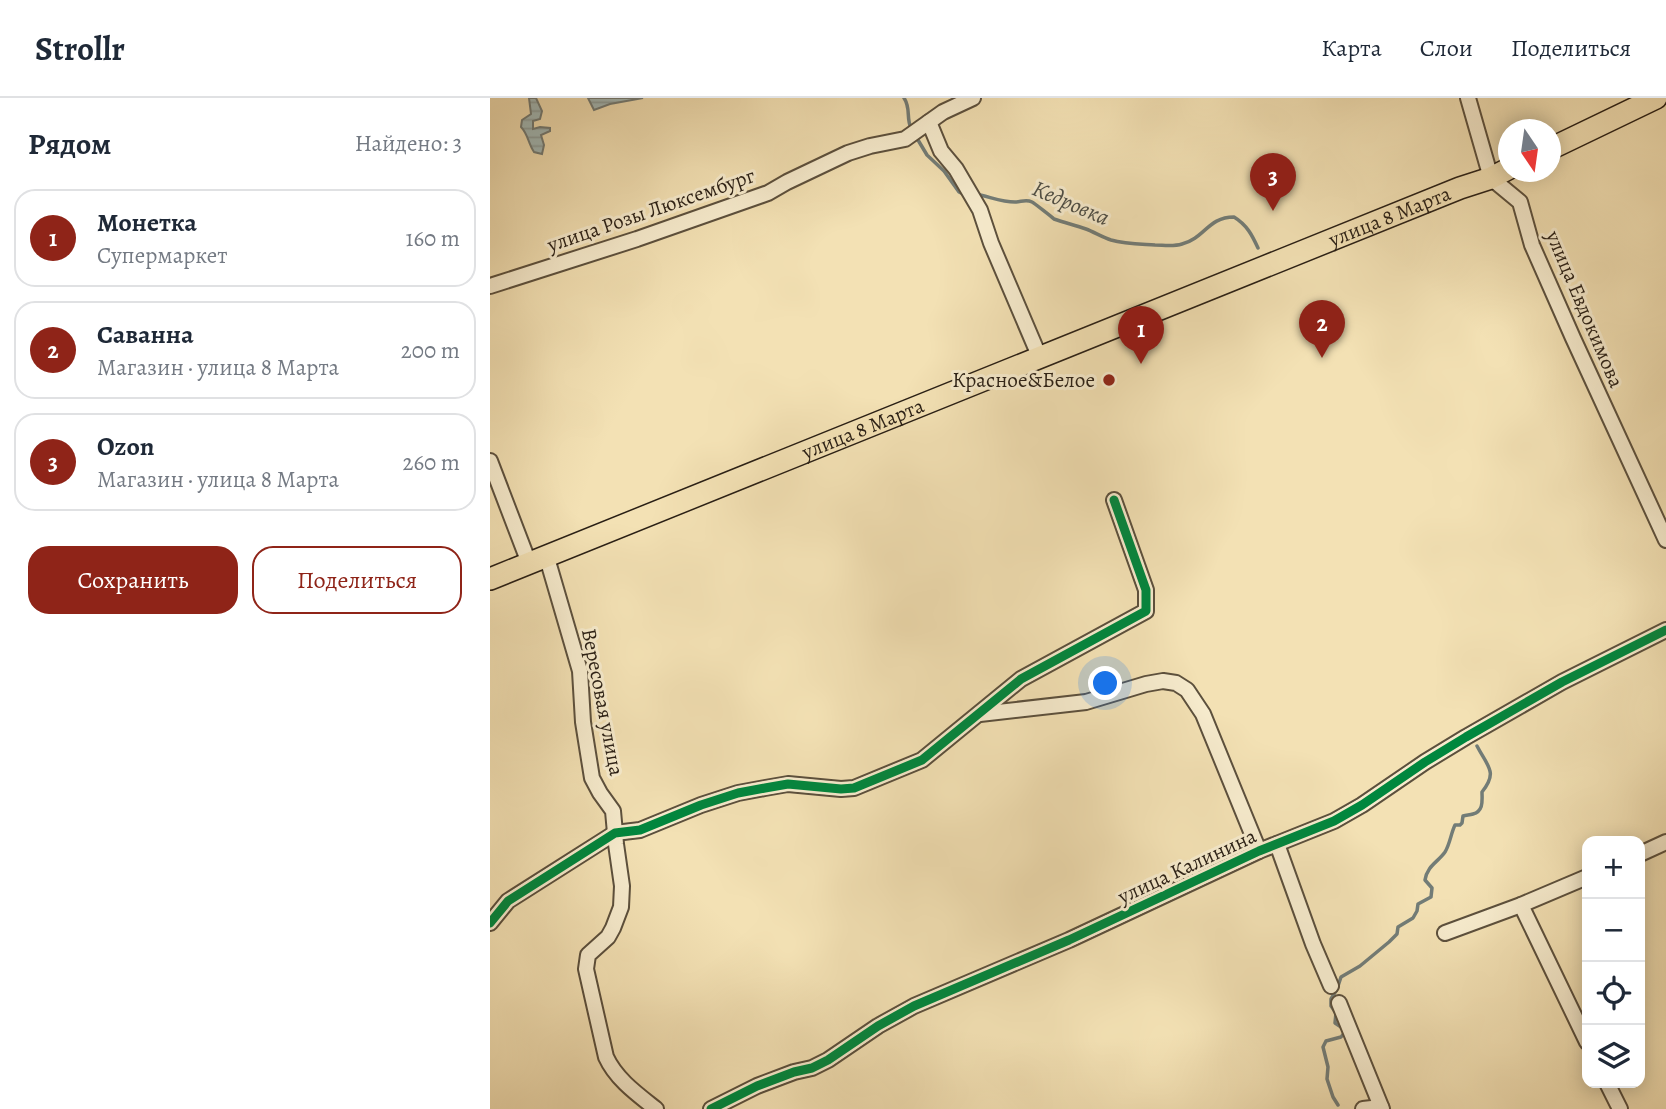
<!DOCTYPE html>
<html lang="ru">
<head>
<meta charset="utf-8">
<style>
  body { margin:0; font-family:Alegreya,serif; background:#f6f6f7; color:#1f2937 }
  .controls { position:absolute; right:21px; bottom:21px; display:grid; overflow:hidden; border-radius:14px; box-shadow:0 4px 18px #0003 }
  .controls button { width:63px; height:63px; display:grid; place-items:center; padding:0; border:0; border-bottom:2px solid #e0e1e3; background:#fff; color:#1f2937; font:35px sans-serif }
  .compass { position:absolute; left:1008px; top:21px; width:63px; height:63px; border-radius:50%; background:#fff; box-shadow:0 4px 18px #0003; rotate:167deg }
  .you { position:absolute; left:616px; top:586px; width:24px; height:24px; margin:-18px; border:5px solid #fff; border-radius:50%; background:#1a73e8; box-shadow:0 0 0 10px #1a73e833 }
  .badge { display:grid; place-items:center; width:46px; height:46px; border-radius:50%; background:#8f2418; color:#fff; font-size:23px; font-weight:700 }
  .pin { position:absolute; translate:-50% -58px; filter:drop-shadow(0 2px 4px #0008) }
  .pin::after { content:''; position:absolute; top:37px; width:24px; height:21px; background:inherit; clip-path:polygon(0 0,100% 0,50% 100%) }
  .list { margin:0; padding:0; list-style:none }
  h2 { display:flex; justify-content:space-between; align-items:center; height:91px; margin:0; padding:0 28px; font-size:30px }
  h2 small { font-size:23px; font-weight:400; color:#747a83 }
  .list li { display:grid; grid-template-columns:46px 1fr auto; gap:21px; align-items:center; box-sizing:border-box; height:98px; margin:0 14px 14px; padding:0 14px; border:2px solid #e0e1e3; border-radius:21px }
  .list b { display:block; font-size:26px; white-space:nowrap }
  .list p { margin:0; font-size:23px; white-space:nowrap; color:#747a83 }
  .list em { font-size:23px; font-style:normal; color:#747a83 }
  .actions { display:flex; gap:14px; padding:21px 28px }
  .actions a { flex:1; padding:16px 0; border:2px solid #8f2418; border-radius:21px; text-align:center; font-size:24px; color:#8f2418 }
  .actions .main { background:#8f2418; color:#fff }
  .icon { flex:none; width:38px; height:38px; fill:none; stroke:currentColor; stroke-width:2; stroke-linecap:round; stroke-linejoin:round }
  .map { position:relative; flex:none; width:1176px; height:1011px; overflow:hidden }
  header { display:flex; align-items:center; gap:42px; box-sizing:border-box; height:98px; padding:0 35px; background:#fff; border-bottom:2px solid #e0e1e3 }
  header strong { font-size:33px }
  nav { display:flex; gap:38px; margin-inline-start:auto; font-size:24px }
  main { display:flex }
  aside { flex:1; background:#fff }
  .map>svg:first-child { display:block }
  .water { fill:url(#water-rules); stroke:#727c77; stroke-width:2 }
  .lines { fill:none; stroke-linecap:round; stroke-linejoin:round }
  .stream { stroke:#727c77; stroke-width:3.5 }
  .minor-casing { stroke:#5c503d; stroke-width:18 }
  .primary-casing { stroke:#291f15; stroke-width:24 }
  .minor { stroke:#f7ecce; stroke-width:14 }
  .primary { stroke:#f3e1b4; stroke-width:21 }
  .cycleway-casing { stroke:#f7ecce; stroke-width:13 }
  .cycleway { stroke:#00873e; stroke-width:9 }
  .poi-dot { fill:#8f2418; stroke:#f7ecce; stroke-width:2.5 }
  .labels { text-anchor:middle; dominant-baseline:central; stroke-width:6; stroke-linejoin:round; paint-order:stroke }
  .street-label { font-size:21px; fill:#291f15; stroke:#f7ecce }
  .poi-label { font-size:21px; fill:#291f15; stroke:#f7ecce; text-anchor:end }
  .water-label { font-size:23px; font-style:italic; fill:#4d4e46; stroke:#f7ecce }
</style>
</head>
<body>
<header>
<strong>Strollr</strong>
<nav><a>Карта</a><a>Слои</a><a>Поделиться</a></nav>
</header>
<main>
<aside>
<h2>Рядом<small>Найдено: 3</small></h2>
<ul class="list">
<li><span class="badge">1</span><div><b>Монетка</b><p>Супермаркет</p></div><em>160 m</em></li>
<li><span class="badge">2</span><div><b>Саванна</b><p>Магазин · улица 8 Марта</p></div><em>200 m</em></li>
<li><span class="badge">3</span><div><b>Ozon</b><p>Магазин · улица 8 Марта</p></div><em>260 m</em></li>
</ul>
<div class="actions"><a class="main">Сохранить</a><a>Поделиться</a></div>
</aside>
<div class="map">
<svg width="1176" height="1011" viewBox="0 0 1176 1011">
  <defs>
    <pattern id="water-rules" width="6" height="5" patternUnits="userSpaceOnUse" patternTransform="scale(1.75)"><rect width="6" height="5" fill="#a2bab9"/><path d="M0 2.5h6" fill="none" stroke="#8c9f9e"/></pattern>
  </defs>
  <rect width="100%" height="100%" fill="#f3e1b4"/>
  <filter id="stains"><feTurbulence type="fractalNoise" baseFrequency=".00286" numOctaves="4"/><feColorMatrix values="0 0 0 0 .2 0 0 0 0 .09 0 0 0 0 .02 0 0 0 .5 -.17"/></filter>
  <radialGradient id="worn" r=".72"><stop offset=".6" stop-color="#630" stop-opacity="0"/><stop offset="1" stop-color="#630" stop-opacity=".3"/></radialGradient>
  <!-- water -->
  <g class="water">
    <path d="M 39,0 L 46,0 L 52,13 L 50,21 L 43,23 L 43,31 L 50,29 L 60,30 L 60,33 L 51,37 L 54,47 L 52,56 L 44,54 C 38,45 38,36 31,29 L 32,22 L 41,16 Z"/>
    <path d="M 98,0 L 153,0 L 120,6 L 104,12 Z"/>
  </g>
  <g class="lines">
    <!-- stream -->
    <g class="stream">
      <path d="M 414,0 C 421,10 416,20 421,30"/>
      <path d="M 425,37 L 437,57 L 454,73 L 469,94 L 475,97"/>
      <path d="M 485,96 C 498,98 511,104 525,104 C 531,104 536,101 542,104 C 544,105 562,119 564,121 C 575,125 585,127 596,131 C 604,134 612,139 621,142 C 635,146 650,146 665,147 C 673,147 683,149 692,146 C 715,140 718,119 744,119 C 757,127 762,137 768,150"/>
      <path d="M 848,1007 L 843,999 L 837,981 L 838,969 L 833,949 L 836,943 L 851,939 L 855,934 L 854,931 L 845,925 L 846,915 L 841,908 L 841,901 L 847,891 L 851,879 L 870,868 L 899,844 L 907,836 L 908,829 L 923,820 L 927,813 L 928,806 L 941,799 L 942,790 L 935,782 C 937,768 948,764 955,754 C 960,746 961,735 965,727 L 970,727 L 972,725 L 973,718 C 977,717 980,717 983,716 C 994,713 992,702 992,694 C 1008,674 998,669 987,648"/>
    </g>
    <defs>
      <g id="minor">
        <path d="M 978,0 L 1001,80 L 1030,104 L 1042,147 L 1083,240 L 1176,442"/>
        <path d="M 439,24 L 451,53 L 466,71 L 490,112 L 501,145 L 550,260"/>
        <path d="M 0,188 L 147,141 L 278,95 L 297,84 L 358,55 L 380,48 L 415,41 L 453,14 L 483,0"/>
        <path d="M 0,363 L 39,465"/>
        <path d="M 57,460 L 90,573 L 93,624 L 102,680 L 110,695 L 123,713 L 126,746 L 132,788 L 131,809 L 123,830 L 118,839 L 98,857 L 96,871 L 116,959 C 126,981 147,996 166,1011"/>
        <path d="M 490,616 L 596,604 L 656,586 L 673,583 L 686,585 L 697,592 L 713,616 L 769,753"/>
        <path d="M 787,746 L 823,846 L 841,888"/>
        <path d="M 1150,756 L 1176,744"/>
        <path d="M 1031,807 L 1097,944"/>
        <path d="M 0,825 L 18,803 L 125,735 L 150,732 L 211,707 L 248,695 L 275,690 L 298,686 L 351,691 L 364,690 L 432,662 L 531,581 L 656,513 L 656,492 L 624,402"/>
        <path d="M 955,835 L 1031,807 L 1097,779"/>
        <path d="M 849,905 L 892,1011"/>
        <path d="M 1117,985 L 1130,1011"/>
        <path d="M 221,1011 L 267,988 L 304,974 L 322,970 L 338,962 L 388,928 L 424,908 L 579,842 L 769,753 L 844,723 L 872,707 L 935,664 L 976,639 L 1072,584 L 1176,532"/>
        <path d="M 873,1011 L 891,1009"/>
      </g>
      <g id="primary">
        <path d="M 1060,51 L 1166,0"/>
        <path id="s1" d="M 0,481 L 970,90 L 1001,80 L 1018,71"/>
      </g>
    </defs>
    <!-- minor casing -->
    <use href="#minor" class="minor-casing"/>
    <!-- primary casing -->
    <use href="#primary" class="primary-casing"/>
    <!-- minor -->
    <use href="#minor" class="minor"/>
    <!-- primary -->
    <use href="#primary" class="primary"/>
    <defs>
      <g id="cycleway">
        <path d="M 0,825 L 18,803 L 125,735 L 150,732 L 211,707 L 248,695 L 275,690 L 298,686 L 351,691 L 364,690 L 432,662 L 531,581 L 656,513 L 656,492 L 624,402"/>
        <path d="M 221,1011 L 267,988 L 304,974 L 322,970 L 338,962 L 388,928 L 424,908 L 579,842 L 769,753 L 844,723 L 872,707 L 935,664 L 976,639 L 1072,584 L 1176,532"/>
      </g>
    </defs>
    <!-- cycleway casing -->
    <use href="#cycleway" class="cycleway-casing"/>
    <!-- cycleway -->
    <use href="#cycleway" class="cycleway"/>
  </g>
  <!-- markers -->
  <circle class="poi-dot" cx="619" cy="282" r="7"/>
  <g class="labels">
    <!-- street labels -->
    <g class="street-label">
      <text transform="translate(161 112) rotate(-19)">улица Розы Люксембург</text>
      <text stroke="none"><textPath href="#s1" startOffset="970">улица 8 Марта</textPath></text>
      <text transform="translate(1095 211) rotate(67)">улица Евдокимова</text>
      <text stroke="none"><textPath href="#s1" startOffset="402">улица 8 Марта</textPath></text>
      <text transform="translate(113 604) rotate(79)">Вересовая улица</text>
      <text transform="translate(697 768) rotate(-25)">улица Калинина</text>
    </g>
    <!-- poi labels -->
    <g class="poi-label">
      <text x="605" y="282">Красное&amp;Белое</text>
    </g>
    <!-- water labels -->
    <g class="water-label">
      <text transform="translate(581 105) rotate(23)">Кедровка</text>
    </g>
  </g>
  <rect width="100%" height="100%" filter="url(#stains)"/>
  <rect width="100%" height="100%" fill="url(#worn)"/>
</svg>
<div class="controls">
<button>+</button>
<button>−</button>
<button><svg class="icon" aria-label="locate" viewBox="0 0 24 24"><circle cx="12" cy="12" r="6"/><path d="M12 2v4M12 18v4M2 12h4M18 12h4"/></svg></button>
<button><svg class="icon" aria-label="layers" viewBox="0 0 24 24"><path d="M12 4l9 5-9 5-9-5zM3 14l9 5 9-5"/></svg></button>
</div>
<svg class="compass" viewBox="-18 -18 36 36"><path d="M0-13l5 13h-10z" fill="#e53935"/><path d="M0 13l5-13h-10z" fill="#747a83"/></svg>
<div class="you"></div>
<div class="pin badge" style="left:651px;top:266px">1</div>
<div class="pin badge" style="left:832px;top:260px">2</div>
<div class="pin badge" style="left:783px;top:113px">3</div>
</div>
</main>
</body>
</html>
